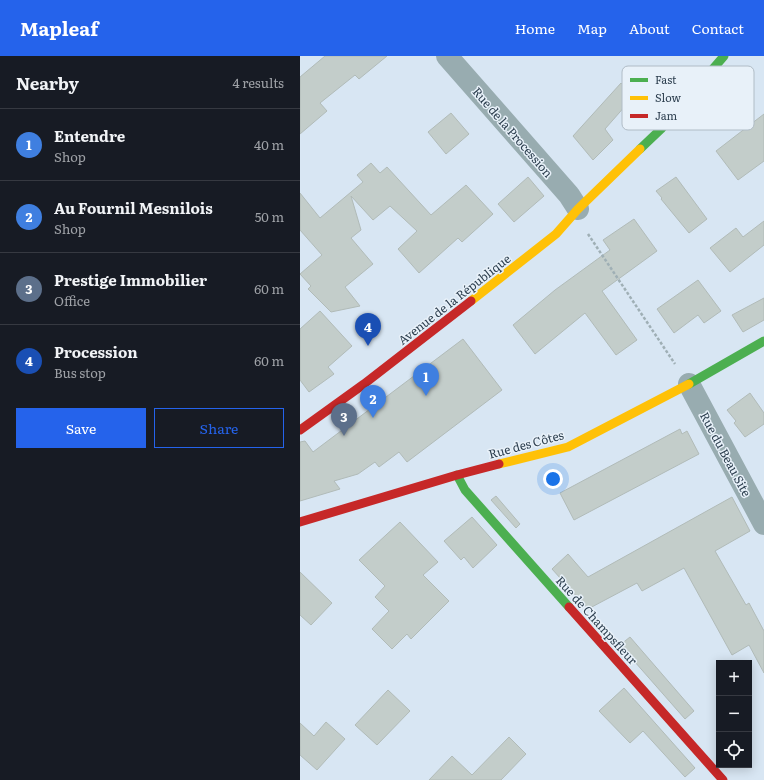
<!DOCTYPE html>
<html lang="en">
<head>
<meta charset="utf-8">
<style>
  body { margin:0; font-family:Literata,serif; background:#20242c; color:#f1f3f6 }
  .controls { position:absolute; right:12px; bottom:12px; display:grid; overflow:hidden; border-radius:0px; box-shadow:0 2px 10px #0003 }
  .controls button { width:36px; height:36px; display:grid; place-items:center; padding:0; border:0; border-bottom:1px solid #363941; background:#171b24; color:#f1f3f6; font:20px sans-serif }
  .you { position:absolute; left:253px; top:423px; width:14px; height:14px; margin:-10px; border:3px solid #fff; border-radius:50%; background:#1a73e8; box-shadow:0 0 0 6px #1a73e833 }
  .badge { display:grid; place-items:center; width:26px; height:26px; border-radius:50%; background:#2563eb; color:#fff; font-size:13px; font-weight:700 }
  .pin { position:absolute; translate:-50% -33px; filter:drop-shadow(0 1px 2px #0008) }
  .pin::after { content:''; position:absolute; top:21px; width:14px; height:12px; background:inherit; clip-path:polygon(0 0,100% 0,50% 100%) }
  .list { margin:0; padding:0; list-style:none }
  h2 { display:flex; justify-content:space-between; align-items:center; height:52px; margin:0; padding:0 16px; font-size:17px }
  h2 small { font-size:13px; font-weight:400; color:#9ea1a6 }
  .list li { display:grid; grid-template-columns:26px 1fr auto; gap:12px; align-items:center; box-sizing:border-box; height:72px; padding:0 16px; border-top:1px solid #363941 }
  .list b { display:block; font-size:15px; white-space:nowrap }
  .list p { margin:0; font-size:13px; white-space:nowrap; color:#9ea1a6 }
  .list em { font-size:13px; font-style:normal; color:#9ea1a6 }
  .actions { display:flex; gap:8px; padding:12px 16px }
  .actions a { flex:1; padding:9px 0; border:1px solid #2563eb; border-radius:0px; text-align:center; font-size:14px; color:#2563eb }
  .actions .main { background:#2563eb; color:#fff }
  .icon { flex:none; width:22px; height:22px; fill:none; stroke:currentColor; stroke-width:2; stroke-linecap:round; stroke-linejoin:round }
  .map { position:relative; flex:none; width:464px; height:724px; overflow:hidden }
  header { display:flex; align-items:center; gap:24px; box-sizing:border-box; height:56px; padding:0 20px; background:#2563eb; color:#fff }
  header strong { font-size:19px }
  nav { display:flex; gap:22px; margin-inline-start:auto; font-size:14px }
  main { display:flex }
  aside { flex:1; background:#171b24 }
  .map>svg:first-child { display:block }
  .building { fill:#c3cdca; stroke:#b1bbb8 }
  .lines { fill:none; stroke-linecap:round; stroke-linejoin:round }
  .path { stroke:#9fafb5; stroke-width:2.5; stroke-dasharray:3 2; stroke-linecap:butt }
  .street { stroke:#98acb0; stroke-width:22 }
  .fast { stroke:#4caf50; stroke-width:9 }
  .slow { stroke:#ffc107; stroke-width:9 }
  .jam { stroke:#c62828; stroke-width:9 }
  .labels { text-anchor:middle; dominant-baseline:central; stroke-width:3; stroke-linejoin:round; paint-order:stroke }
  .street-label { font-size:12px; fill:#2d3f4f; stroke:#e8f1f9 }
  .key { fill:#e8f1f9; stroke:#b0bcc6; stroke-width:1 }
  .key-label { font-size:11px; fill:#2d3f4f }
</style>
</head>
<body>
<header>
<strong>Mapleaf</strong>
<nav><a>Home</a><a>Map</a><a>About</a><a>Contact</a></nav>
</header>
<main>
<aside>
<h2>Nearby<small>4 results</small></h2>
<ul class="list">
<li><span class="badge" style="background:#3f7fe0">1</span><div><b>Entendre</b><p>Shop</p></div><em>40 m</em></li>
<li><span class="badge" style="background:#3f7fe0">2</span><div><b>Au Fournil Mesnilois</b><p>Shop</p></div><em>50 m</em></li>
<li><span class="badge" style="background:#5c6f8a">3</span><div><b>Prestige Immobilier</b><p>Office</p></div><em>60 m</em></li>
<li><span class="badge" style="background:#1a4fb4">4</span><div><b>Procession</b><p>Bus stop</p></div><em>60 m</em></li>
</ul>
<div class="actions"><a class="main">Save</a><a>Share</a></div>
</aside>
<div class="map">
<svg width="464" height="724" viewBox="0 0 464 724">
  <rect width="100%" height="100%" fill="#d8e6f3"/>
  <!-- building -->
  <g class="building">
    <path d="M 25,0 L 87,0 L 59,23 L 55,19 L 20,47 L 27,55 L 0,78 L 0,21 Z"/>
    <path d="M 321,27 L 334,40 L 305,73 L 313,84 L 293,104 L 273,80 Z"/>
    <path d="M 151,57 L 169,78 L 146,98 L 128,76 Z"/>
    <path d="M 464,58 L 464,105 L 438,124 L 416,95 Z"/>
    <path d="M 71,107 L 80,117 L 87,111 L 131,159 L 166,129 L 193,158 L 162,186 L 158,182 L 119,217 L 98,193 L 117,175 L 90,150 L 73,164 L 51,140 L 61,174 L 51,182 L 73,208 L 45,231 L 60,250 L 31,256 L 8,233 L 11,230 L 0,218 L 22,199 L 0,174 L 0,137 L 20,162 L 63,126 L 57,119 Z"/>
    <path d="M 228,121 L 244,140 L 214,166 L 198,148 Z"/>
    <path d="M 376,121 L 407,163 L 389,177 L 361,143 L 362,142 L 356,135 Z"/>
    <path d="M 334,163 L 357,195 L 302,235 L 337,284 L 316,299 L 285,257 L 235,298 L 213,269 L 255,234 L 310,194 L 303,184 Z"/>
    <path d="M 464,165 L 464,189 L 430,216 L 410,192 L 436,172 L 443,181 Z"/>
    <path d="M 398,224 L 421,255 L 404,267 L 398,259 L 374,277 L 357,253 Z"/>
    <path d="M 464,242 L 464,264 L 443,276 L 432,259 Z"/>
    <path d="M 20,255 L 52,290 L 28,311 L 34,318 L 9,336 L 0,324 L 0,273 Z"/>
    <path d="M 163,283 L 202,334 L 107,406 L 99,396 L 79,411 L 75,406 L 58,418 L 34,425 L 40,433 L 0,445 L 0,386 L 5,385 L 13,396 Z"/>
    <path d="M 450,337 L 464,357 L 464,368 L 445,381 L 434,367 L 436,365 L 427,354 Z"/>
    <path d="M 380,373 L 382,378 L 387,375 L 399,398 L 274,464 L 260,437 Z"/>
    <path d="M 196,440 L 220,468 L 216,472 L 191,444 Z"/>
    <path d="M 432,441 L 450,475 L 415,495 L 446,549 L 449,547 L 464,575 L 464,617 L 449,589 L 432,599 L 384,512 L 342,535 L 337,527 L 288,553 L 252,513 L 268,498 L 288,521 Z"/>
    <path d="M 172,461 L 197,489 L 173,512 L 164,501 L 161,504 L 144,485 Z"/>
    <path d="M 100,466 L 138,506 L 123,519 L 149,545 L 111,583 L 107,578 L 92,593 L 72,573 L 89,555 L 75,541 L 85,530 L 59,504 Z"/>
    <path d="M 0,516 L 32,547 L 11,569 L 0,559 Z"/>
    <path d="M 330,581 L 394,655 L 385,663 L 320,589 Z"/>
    <path d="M 324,632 L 395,712 L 385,721 L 343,675 L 330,687 L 299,655 Z"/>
    <path d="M 88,634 L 110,655 L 77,689 L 55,669 Z"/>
    <path d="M 26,666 L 45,683 L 17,714 L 0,699 L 0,667 L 14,680 Z"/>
    <path d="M 209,681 L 226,698 L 201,724 L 129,724 L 152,700 L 172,719 Z"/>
  </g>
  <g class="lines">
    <!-- path -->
    <path class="path" d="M 288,178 L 375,308"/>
    <!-- street -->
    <g class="street">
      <path d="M 147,0 L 269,139 L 278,153"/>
      <path d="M 389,328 L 464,468"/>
    </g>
    <!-- fast -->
    <g class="fast">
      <path d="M 340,93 L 361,73 L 424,0"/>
      <path d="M 389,328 L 464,285"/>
      <path d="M 157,419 L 165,434 L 269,551"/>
    </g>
    <!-- slow -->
    <g class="slow">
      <path d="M 171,245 L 256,178 L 278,153 L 340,93"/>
      <path d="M 199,408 L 268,391 L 389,328"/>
    </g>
    <!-- jam -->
    <g class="jam">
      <path d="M 0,374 L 64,328 L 171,245"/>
      <path d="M 0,466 L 157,419 L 199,408"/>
      <path d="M 269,551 L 423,724"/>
    </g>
  </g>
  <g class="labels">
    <!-- street labels -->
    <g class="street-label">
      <text transform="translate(213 76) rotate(49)">Rue de la Procession</text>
      <text transform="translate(154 243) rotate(-38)">Avenue de la République</text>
      <text transform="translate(226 388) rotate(-15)">Rue des Côtes</text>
      <text transform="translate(426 398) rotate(62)">Rue du Beau Site</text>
      <text transform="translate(297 564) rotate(48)">Rue de Champsfleur</text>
    </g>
  </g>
  <!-- legend -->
  <rect x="322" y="10" width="132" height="64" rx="6" class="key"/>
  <rect x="330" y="22" width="18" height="4" fill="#4caf50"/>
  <rect x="330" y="40" width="18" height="4" fill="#ffc107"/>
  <rect x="330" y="58" width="18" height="4" fill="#c62828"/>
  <g class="key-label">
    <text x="355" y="28">Fast</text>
    <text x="355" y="46">Slow</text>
    <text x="355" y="64">Jam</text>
  </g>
</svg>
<div class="controls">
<button>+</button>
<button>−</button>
<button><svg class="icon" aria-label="locate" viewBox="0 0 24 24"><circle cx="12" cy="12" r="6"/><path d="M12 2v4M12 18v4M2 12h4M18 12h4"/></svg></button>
</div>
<div class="you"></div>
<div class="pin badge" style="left:126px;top:340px;background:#3f7fe0">1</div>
<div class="pin badge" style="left:73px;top:362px;background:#3f7fe0">2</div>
<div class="pin badge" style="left:44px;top:380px;background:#5c6f8a">3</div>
<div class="pin badge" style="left:68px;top:290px;background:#1a4fb4">4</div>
</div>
</main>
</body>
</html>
